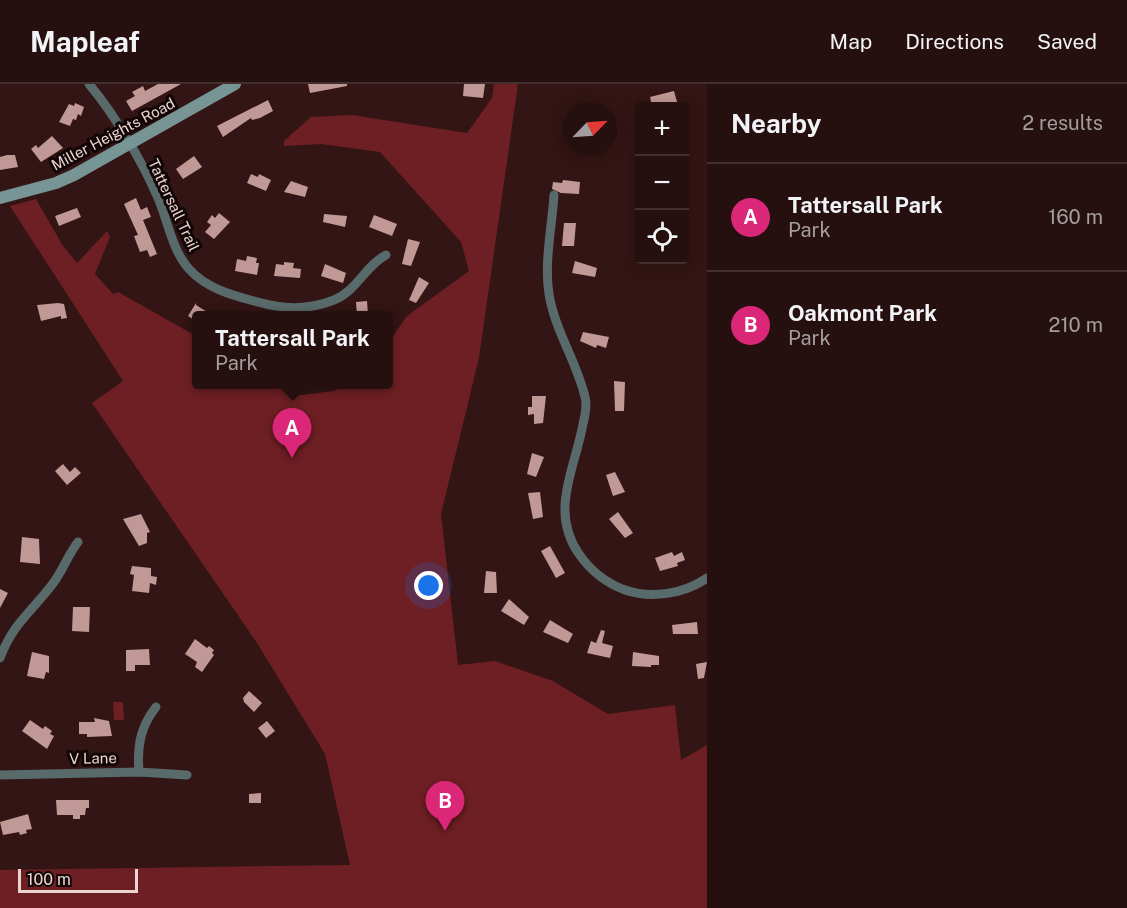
<!DOCTYPE html>
<html lang="en">
<head>
<meta charset="utf-8">
<style>
  body { margin:0; font-family:"Public Sans",sans-serif; background:#321e1d; color:#f1f3f6 }
  .controls { position:absolute; right:18px; top:18px; display:grid; overflow:hidden; border-radius:6px; box-shadow:0 3px 15px #0003 }
  .controls button { width:54px; height:54px; display:grid; place-items:center; padding:0; border:0; border-bottom:2px solid #42302f; background:#26100f; color:#f1f3f6; font:30px sans-serif }
  .compass { position:absolute; left:563px; top:18px; width:54px; height:54px; border-radius:50%; background:#26100f; box-shadow:0 3px 15px #0003; rotate:65deg }
  .scale { position:absolute; left:18px; bottom:15px; width:120px; box-sizing:border-box; padding-left:6px; border:3px solid #ead5d3; border-top:0; font-size:16px; line-height:21px; white-space:nowrap; color:#ead5d3; -webkit-text-stroke:4px #110505; paint-order:stroke }
  .you { position:absolute; left:429px; top:502px; width:21px; height:21px; margin:-15px; border:4px solid #fff; border-radius:50%; background:#1a73e8; box-shadow:0 0 0 9px #1a73e833 }
  .badge { display:grid; place-items:center; width:39px; height:39px; border-radius:50%; background:#db2777; color:#fff; font-size:20px; font-weight:700 }
  .pin { position:absolute; translate:-50% -50px; filter:drop-shadow(0 2px 3px #0008) }
  .pin::after { content:''; position:absolute; top:32px; width:21px; height:18px; background:inherit; clip-path:polygon(0 0,100% 0,50% 100%) }
  .popup { position:absolute; left:192px; top:227px; width:201px; height:78px; box-sizing:border-box; display:grid; place-content:center; border-radius:6px; background:#26100f; filter:drop-shadow(0 2px 4px #0005); font-size:20px; white-space:nowrap; color:#a49d9e }
  .popup b { font-size:22px; color:#f1f3f6 }
  .popup::after { content:''; position:absolute; left:50%; top:100%; margin-left:-12px; border:12px solid transparent; border-top-color:#26100f }
  .list { margin:0; padding:0; list-style:none }
  h2 { display:flex; justify-content:space-between; align-items:center; height:78px; margin:0; padding:0 24px; font-size:26px }
  h2 small { font-size:20px; font-weight:400; color:#a49d9e }
  .list li { display:grid; grid-template-columns:39px 1fr auto; gap:18px; align-items:center; box-sizing:border-box; height:108px; padding:0 24px; border-top:2px solid #42302f }
  .list b { display:block; font-size:22px; white-space:nowrap }
  .list p { margin:0; font-size:20px; white-space:nowrap; color:#a49d9e }
  .list em { font-size:20px; font-style:normal; color:#a49d9e }
  .icon { flex:none; width:33px; height:33px; fill:none; stroke:currentColor; stroke-width:2; stroke-linecap:round; stroke-linejoin:round }
  .map { position:relative; flex:none; width:707px; height:824px; overflow:hidden }
  header { display:flex; align-items:center; gap:36px; box-sizing:border-box; height:84px; padding:0 30px; background:#26100f; border-bottom:2px solid #42302f }
  header strong { font-size:28px }
  nav { display:flex; gap:33px; margin-inline-start:auto; font-size:21px }
  main { display:flex }
  aside { flex:1; background:#26100f }
  .map>svg:first-child { display:block }
  .green { fill:#6e1f23 }
  .building { fill:#c09896 }
  .lines { fill:none; stroke-linecap:round; stroke-linejoin:round }
  .street { stroke:#586a6a; stroke-width:9 }
  .secondary { stroke:#789595; stroke-width:12 }
  .labels { text-anchor:middle; dominant-baseline:central; stroke-width:6; stroke-linejoin:round; paint-order:stroke }
  .street-label { font-size:15px; fill:#ead5d3; stroke:#110505 }
</style>
</head>
<body>
<header>
<strong>Mapleaf</strong>
<nav><a>Map</a><a>Directions</a><a>Saved</a></nav>
</header>
<main>
<div class="map">
<svg width="707" height="824" viewBox="0 0 707 824">
  <rect width="100%" height="100%" fill="#321514"/>
  <!-- green -->
  <g class="green">
    <path d="M 494,0 L 518,0 L 479,274 L 441,430 L 458,581 L 495,577 L 553,597 L 608,630 L 675,621 L 681,676 L 707,661 L 707,824 L 0,824 L 0,786 L 350,781 L 325,670 L 257,559 L 92,319 L 123,297 L 10,122 L 36,115 L 63,162 L 77,179 L 107,147 L 110,153 L 95,190 L 113,210 L 118,208 L 196,252 L 196,300 L 277,301 L 301,311 L 334,307 L 345,301 L 388,300 L 388,259 L 407,232 L 469,187 L 461,158 L 380,68 L 321,60 L 284,62 L 284,57 L 311,33 L 352,31 L 467,49 L 492,14 Z"/>
    <path d="M 113,618 L 123,618 L 124,636 L 114,636 Z"/>
  </g>
  <!-- building -->
  <g class="building">
    <path d="M 158,0 L 181,0 L 132,27 L 126,17 L 135,12 L 132,8 L 143,2 L 145,7 Z"/>
    <path d="M 308,0 L 347,0 L 347,2 L 310,9 Z"/>
    <path d="M 464,0 L 485,0 L 483,14 L 463,12 Z"/>
    <path d="M 674,7 L 677,18 L 652,22 L 650,13 Z"/>
    <path d="M 268,16 L 273,27 L 260,34 L 252,36 L 251,34 L 223,53 L 217,42 Z"/>
    <path d="M 75,19 L 84,23 L 81,32 L 78,30 L 76,36 L 73,35 L 70,42 L 59,38 L 69,20 L 74,22 Z"/>
    <path d="M 52,52 L 63,64 L 41,78 L 31,65 L 36,61 L 38,64 Z"/>
    <path d="M 7,71 L 15,71 L 18,83 L 0,86 L 0,73 Z"/>
    <path d="M 194,72 L 202,83 L 183,95 L 176,85 Z"/>
    <path d="M 251,90 L 258,93 L 259,90 L 271,96 L 266,107 L 247,99 Z"/>
    <path d="M 563,96 L 580,98 L 579,110 L 561,109 L 552,105 L 553,98 L 562,99 Z"/>
    <path d="M 291,97 L 308,103 L 305,113 L 284,108 Z"/>
    <path d="M 136,114 L 141,126 L 147,123 L 151,133 L 143,136 L 157,170 L 150,173 L 147,166 L 140,168 L 134,152 L 138,151 L 124,120 Z"/>
    <path d="M 77,124 L 81,133 L 59,142 L 55,132 Z"/>
    <path d="M 219,129 L 230,138 L 214,155 L 205,148 L 211,141 L 207,138 L 212,131 L 215,134 Z"/>
    <path d="M 324,130 L 347,132 L 345,143 L 323,138 Z"/>
    <path d="M 374,131 L 397,140 L 392,152 L 369,143 Z"/>
    <path d="M 564,139 L 576,139 L 574,162 L 562,162 Z"/>
    <path d="M 408,155 L 420,158 L 411,182 L 402,180 Z"/>
    <path d="M 247,172 L 257,174 L 256,179 L 259,179 L 257,191 L 235,187 L 237,175 L 246,177 Z"/>
    <path d="M 575,177 L 597,184 L 595,193 L 572,189 Z"/>
    <path d="M 284,178 L 294,179 L 293,184 L 301,185 L 300,194 L 274,192 L 276,180 L 284,181 Z"/>
    <path d="M 325,180 L 346,189 L 343,199 L 321,192 Z"/>
    <path d="M 419,193 L 429,199 L 416,219 L 409,216 Z"/>
    <path d="M 367,217 L 368,231 L 357,231 L 356,218 Z"/>
    <path d="M 58,219 L 64,220 L 67,234 L 61,235 L 61,232 L 41,237 L 37,221 Z"/>
    <path d="M 196,219 L 196,221 L 212,231 L 196,231 L 196,237 L 188,232 Z"/>
    <path d="M 583,248 L 609,253 L 606,264 L 597,261 L 596,264 L 580,257 Z"/>
    <path d="M 614,297 L 625,298 L 624,327 L 615,327 Z"/>
    <path d="M 532,312 L 546,312 L 543,339 L 534,340 L 534,330 L 528,331 L 528,323 L 532,323 Z"/>
    <path d="M 532,369 L 544,373 L 536,393 L 527,390 Z"/>
    <path d="M 63,380 L 70,388 L 75,383 L 81,389 L 67,401 L 55,387 Z"/>
    <path d="M 615,388 L 625,408 L 613,412 L 606,391 Z"/>
    <path d="M 540,408 L 543,433 L 533,435 L 528,409 Z"/>
    <path d="M 618,428 L 633,449 L 625,454 L 609,435 Z"/>
    <path d="M 141,430 L 150,448 L 147,449 L 147,459 L 139,462 L 123,435 Z"/>
    <path d="M 22,453 L 39,455 L 40,480 L 20,478 Z"/>
    <path d="M 550,462 L 565,489 L 556,494 L 541,467 Z"/>
    <path d="M 672,468 L 674,472 L 682,468 L 685,476 L 677,479 L 678,482 L 660,487 L 655,474 Z"/>
    <path d="M 132,482 L 151,484 L 151,492 L 157,493 L 156,501 L 150,499 L 149,509 L 132,507 L 134,491 L 130,490 Z"/>
    <path d="M 486,487 L 496,488 L 497,509 L 484,509 Z"/>
    <path d="M 0,505 L 8,509 L 0,524 Z"/>
    <path d="M 509,515 L 529,533 L 524,541 L 501,527 Z"/>
    <path d="M 73,523 L 90,523 L 89,548 L 72,547 Z"/>
    <path d="M 550,536 L 573,550 L 568,559 L 543,548 Z"/>
    <path d="M 697,538 L 698,550 L 673,550 L 672,541 Z"/>
    <path d="M 601,546 L 605,547 L 602,559 L 613,562 L 610,574 L 587,569 L 591,557 L 596,559 Z"/>
    <path d="M 195,555 L 207,564 L 209,562 L 214,566 L 212,569 L 214,571 L 202,588 L 195,583 L 197,578 L 185,570 Z"/>
    <path d="M 149,565 L 150,581 L 135,581 L 135,587 L 126,587 L 126,566 Z"/>
    <path d="M 32,568 L 49,572 L 49,589 L 46,588 L 44,595 L 27,592 Z"/>
    <path d="M 633,568 L 659,572 L 659,581 L 651,581 L 651,583 L 632,582 Z"/>
    <path d="M 707,578 L 704,594 L 698,595 L 696,580 Z"/>
    <path d="M 249,607 L 262,619 L 254,628 L 244,618 L 243,614 Z"/>
    <path d="M 94,634 L 109,637 L 112,652 L 87,653 L 87,650 L 79,650 L 79,638 L 95,638 Z"/>
    <path d="M 30,636 L 43,645 L 45,642 L 52,647 L 50,650 L 54,652 L 47,665 L 22,647 Z"/>
    <path d="M 267,637 L 275,647 L 266,654 L 258,644 Z"/>
    <path d="M 261,709 L 261,719 L 249,719 L 249,710 Z"/>
    <path d="M 56,716 L 89,716 L 89,724 L 86,724 L 85,731 L 80,731 L 80,735 L 73,735 L 73,731 L 57,731 Z"/>
    <path d="M 28,730 L 32,745 L 26,746 L 27,749 L 20,751 L 19,748 L 3,751 L 0,738 Z"/>
  </g>
  <g class="lines">
    <!-- street -->
    <g class="street">
      <path d="M 89,0 C 115,31 142,77 158,114 C 168,137 172,166 189,185 C 206,204 231,211 254,217 C 283,225 306,227 334,216 C 357,207 365,182 386,171"/>
      <path d="M 554,111 C 552,142 544,179 549,210 C 555,247 577,278 585,313 C 587,320 585,332 583,340 C 575,385 549,427 579,470 C 590,486 606,499 625,506 C 651,515 684,510 707,494"/>
      <path d="M 0,574 C 12,541 30,529 51,502 C 62,489 67,472 78,458"/>
      <path d="M 139,688 C 137,663 140,643 156,623"/>
      <path d="M 0,691 L 139,688 L 187,691"/>
    </g>
    <!-- secondary -->
    <path class="secondary" d="M 0,114 L 56,99 L 74,91 L 235,0"/>
  </g>
  <g class="labels">
    <!-- street labels -->
    <g class="street-label">
      <text transform="translate(113 50) rotate(-28)">Miller Heights Road</text>
      <text transform="translate(174 121) rotate(65)">Tattersall Trail</text>
      <text transform="translate(93 674) rotate(-1)">V Lane</text>
    </g>
  </g>
</svg>
<div class="controls">
<button>+</button>
<button>−</button>
<button><svg class="icon" aria-label="locate" viewBox="0 0 24 24"><circle cx="12" cy="12" r="6"/><path d="M12 2v4M12 18v4M2 12h4M18 12h4"/></svg></button>
</div>
<svg class="compass" viewBox="-18 -18 36 36"><path d="M0-13l5 13h-10z" fill="#e53935"/><path d="M0 13l5-13h-10z" fill="#a49d9e"/></svg>
<div class="scale">100 m</div>
<div class="you"></div>
<div class="pin badge" style="left:292px;top:374px">A</div>
<div class="popup"><b>Tattersall Park</b>Park</div>
<div class="pin badge" style="left:445px;top:747px">B</div>
</div>
<aside>
<h2>Nearby<small>2 results</small></h2>
<ul class="list">
<li><span class="badge">A</span><div><b>Tattersall Park</b><p>Park</p></div><em>160 m</em></li>
<li><span class="badge">B</span><div><b>Oakmont Park</b><p>Park</p></div><em>210 m</em></li>
</ul>
</aside>
</main>
</body>
</html>
